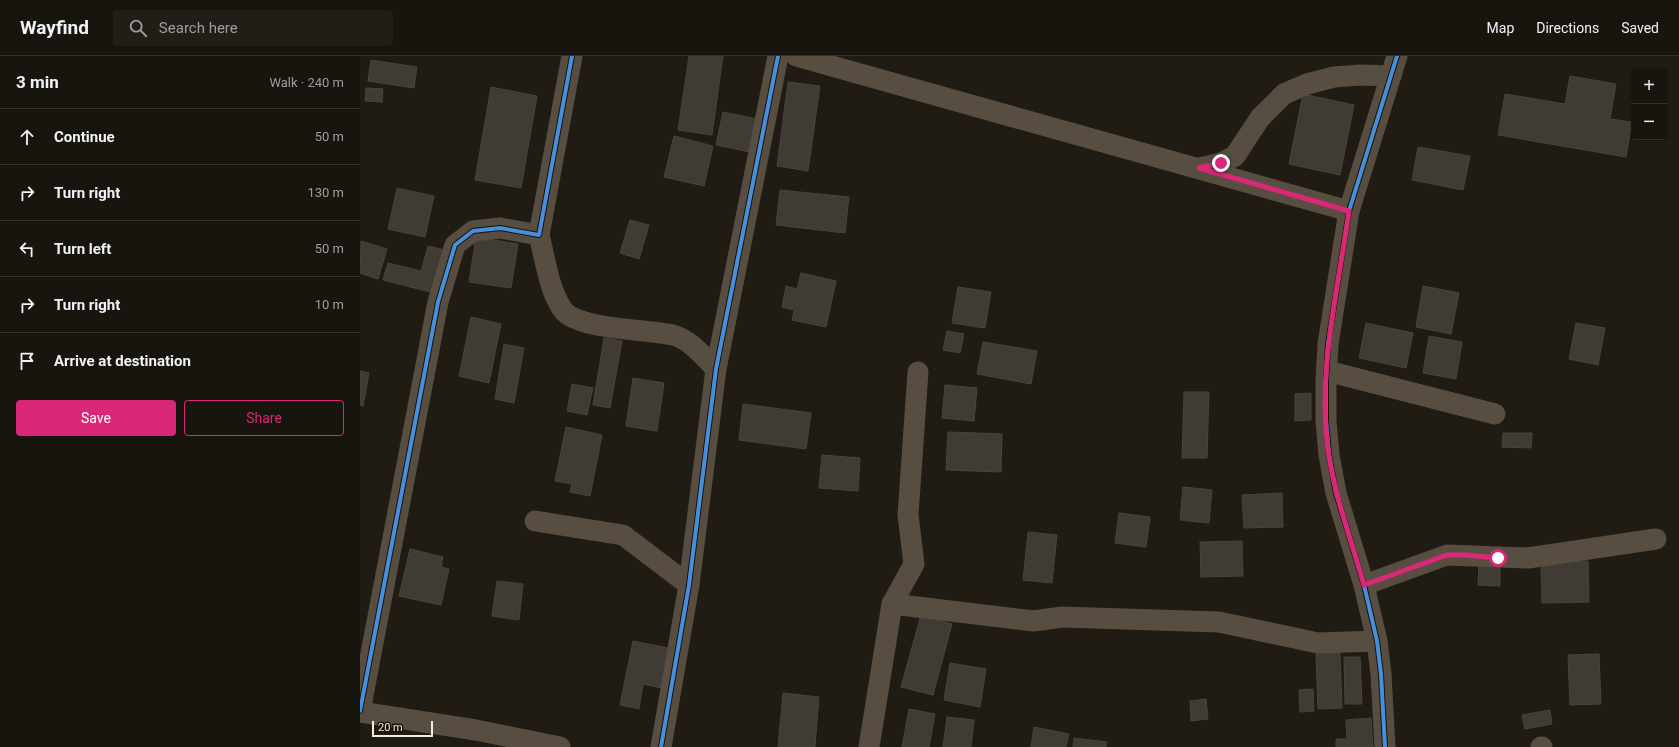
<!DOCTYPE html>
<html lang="en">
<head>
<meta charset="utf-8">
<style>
  body { margin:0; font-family:Roboto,sans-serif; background:#211d17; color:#f1f3f6 }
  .controls { position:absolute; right:12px; top:12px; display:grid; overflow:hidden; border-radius:4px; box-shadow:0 1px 3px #0004 }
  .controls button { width:36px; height:36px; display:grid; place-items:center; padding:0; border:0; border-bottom:1px solid #36332e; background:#18140e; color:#f1f3f6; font:20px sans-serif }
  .scale { position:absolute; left:12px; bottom:10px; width:61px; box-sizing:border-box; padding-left:4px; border:2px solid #f3ece3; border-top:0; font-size:11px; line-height:14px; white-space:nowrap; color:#f3ece3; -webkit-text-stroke:3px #1b1206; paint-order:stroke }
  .stop { position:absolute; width:12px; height:12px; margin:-9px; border:3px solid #db2777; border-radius:50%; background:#fff }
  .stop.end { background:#db2777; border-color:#fff; box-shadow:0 1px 4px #0008 }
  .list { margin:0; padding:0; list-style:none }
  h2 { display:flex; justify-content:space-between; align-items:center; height:52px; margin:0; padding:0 16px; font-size:17px }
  h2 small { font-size:13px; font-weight:400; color:#9f9e9e }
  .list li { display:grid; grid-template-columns:26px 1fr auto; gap:12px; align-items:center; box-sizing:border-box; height:56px; padding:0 16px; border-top:1px solid #36332e }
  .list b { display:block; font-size:15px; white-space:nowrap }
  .list em { font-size:13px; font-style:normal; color:#9f9e9e }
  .actions { display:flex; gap:8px; padding:12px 16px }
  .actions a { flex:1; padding:9px 0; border:1px solid #db2777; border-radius:4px; text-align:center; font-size:14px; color:#db2777 }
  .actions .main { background:#db2777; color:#fff }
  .icon { flex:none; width:22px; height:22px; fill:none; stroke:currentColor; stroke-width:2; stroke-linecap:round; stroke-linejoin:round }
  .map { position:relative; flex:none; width:1319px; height:691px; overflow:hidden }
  header { display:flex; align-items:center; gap:24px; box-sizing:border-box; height:56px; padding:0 20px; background:#18140e; border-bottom:1px solid #36332e }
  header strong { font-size:19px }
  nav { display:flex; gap:22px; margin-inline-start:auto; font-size:14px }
  .search { width:280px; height:36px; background:#211d17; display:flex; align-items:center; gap:10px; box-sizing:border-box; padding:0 14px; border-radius:4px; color:#9f9e9e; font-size:15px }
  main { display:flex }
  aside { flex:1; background:#18140e }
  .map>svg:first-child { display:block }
  .building { fill:#403b34; stroke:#49453e }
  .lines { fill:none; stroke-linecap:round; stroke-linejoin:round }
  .street { stroke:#574e41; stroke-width:21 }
  .cycleway-casing { stroke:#1b1206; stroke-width:6 }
  .cycleway { stroke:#468fdf; stroke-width:4 }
  .route { stroke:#db2777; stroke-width:5 }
</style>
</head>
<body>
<header>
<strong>Wayfind</strong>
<div class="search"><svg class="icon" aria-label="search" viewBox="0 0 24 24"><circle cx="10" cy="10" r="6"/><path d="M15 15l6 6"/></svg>Search here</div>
<nav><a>Map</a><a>Directions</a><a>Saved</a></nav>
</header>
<main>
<aside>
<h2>3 min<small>Walk · 240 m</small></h2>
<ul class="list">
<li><svg class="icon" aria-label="ahead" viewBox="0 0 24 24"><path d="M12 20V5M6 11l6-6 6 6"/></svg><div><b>Continue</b></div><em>50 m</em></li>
<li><svg class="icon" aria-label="right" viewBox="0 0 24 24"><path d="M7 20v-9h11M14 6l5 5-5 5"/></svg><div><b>Turn right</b></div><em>130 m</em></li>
<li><svg class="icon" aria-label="left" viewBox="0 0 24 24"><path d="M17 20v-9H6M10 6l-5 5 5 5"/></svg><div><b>Turn left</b></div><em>50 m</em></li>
<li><svg class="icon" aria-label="right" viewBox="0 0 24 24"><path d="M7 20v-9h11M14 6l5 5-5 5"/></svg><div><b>Turn right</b></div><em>10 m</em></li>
<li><svg class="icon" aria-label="arrive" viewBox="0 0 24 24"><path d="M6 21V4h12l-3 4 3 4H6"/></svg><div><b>Arrive at destination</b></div></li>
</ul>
<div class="actions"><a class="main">Save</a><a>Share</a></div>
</aside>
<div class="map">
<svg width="1319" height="691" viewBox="0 0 1319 691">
  <rect width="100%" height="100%" fill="#201b13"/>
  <!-- building -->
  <g class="building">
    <path d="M 329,0 L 363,0 L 352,79 L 318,74 Z"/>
    <path d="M 11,4 L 57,11 L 54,32 L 8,25 Z"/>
    <path d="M 1210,20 L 1256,28 L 1250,63 L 1272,66 L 1266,101 L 1138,79 L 1145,38 L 1205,48 Z"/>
    <path d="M 428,26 L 460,30 L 448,115 L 417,110 Z"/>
    <path d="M 131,31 L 177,40 L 161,132 L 115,124 Z"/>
    <path d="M 6,32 L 23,33 L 22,46 L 5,45 Z"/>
    <path d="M 943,38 L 994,49 L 980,119 L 929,108 Z"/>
    <path d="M 363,56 L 397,63 L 390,96 L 356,89 Z"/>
    <path d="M 314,80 L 353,90 L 344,130 L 304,121 Z"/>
    <path d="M 1058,91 L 1110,100 L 1103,134 L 1052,124 Z"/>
    <path d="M 37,132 L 74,140 L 65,181 L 28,173 Z"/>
    <path d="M 420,134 L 489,141 L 485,177 L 416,169 Z"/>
    <path d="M 270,164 L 289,169 L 279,203 L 260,197 Z"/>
    <path d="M 116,181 L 158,188 L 151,232 L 109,226 Z"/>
    <path d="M 1,185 L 27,193 L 18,223 L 0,217 Z"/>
    <path d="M 68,190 L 85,194 L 74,237 L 23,224 L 28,207 L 61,215 Z"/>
    <path d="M 441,217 L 476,225 L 466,271 L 432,264 L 434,254 L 422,251 L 426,230 L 437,233 Z"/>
    <path d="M 1063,230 L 1099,237 L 1091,278 L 1056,271 Z"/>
    <path d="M 598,231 L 631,236 L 625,272 L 592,267 Z"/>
    <path d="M 111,261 L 141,268 L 129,327 L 99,320 Z"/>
    <path d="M 1006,267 L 1053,277 L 1046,312 L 999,302 Z"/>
    <path d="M 1216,267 L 1245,272 L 1238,309 L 1209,303 Z"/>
    <path d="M 587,275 L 604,278 L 600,297 L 583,294 Z"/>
    <path d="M 1069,280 L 1102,286 L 1096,323 L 1063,317 Z"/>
    <path d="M 244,282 L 262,285 L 250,352 L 233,349 Z"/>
    <path d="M 623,286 L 677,295 L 671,328 L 617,318 Z"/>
    <path d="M 144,288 L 164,292 L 154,347 L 135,343 Z"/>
    <path d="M 0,315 L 9,317 L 3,350 L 0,349 Z"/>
    <path d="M 273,322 L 304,327 L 297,375 L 266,370 Z"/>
    <path d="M 212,328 L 233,332 L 227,359 L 207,355 Z"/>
    <path d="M 585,329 L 617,332 L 614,365 L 582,362 Z"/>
    <path d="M 824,336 L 849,336 L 847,402 L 822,402 Z"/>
    <path d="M 951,337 L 951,364 L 935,365 L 935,338 Z"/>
    <path d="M 383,348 L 451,357 L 446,393 L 379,384 Z"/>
    <path d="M 206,371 L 242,379 L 230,440 L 210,436 L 212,428 L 195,425 Z"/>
    <path d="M 588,376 L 642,378 L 641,416 L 586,414 Z"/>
    <path d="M 1143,377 L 1172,377 L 1171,392 L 1142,391 Z"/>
    <path d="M 462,399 L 500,402 L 498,435 L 459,432 Z"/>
    <path d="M 823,431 L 852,434 L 849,467 L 820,464 Z"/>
    <path d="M 922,437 L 923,471 L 884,472 L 882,439 Z"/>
    <path d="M 759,457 L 790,461 L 786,491 L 755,487 Z"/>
    <path d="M 668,476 L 697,479 L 692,527 L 663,524 Z"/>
    <path d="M 882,485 L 883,520 L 841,521 L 840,486 Z"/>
    <path d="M 50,493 L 83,501 L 81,511 L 89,513 L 81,549 L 39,540 Z"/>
    <path d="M 1228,505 L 1229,546 L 1182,547 L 1181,506 Z"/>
    <path d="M 1119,507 L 1140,507 L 1140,530 L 1118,529 Z"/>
    <path d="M 137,525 L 163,528 L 159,564 L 132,560 Z"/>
    <path d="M 561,559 L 592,568 L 573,639 L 541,631 Z"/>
    <path d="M 273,585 L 313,593 L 306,633 L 283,628 L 279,653 L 260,649 Z"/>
    <path d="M 980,597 L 982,652 L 958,653 L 956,598 Z"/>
    <path d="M 1239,598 L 1241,648 L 1210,649 L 1208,599 Z"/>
    <path d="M 984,601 L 1000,601 L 1002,648 L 985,648 Z"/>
    <path d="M 590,607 L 626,613 L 620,651 L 584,644 Z"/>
    <path d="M 953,633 L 954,655 L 940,656 L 939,634 Z"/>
    <path d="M 423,637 L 459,641 L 455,691 L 418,691 Z"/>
    <path d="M 846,643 L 848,663 L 831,665 L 830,645 Z"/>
    <path d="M 549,653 L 575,658 L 569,691 L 542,691 Z"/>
    <path d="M 1190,654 L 1192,668 L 1165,673 L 1162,659 Z"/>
    <path d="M 587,661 L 614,664 L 611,691 L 583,691 Z"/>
    <path d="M 1011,662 L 1013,691 L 976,691 L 976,683 L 987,683 L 986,664 Z"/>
    <path d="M 674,671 L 709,678 L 706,691 L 671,691 Z"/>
    <path d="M 714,682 L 747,686 L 746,691 L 713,691 Z"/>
  </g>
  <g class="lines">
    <!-- street -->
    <g class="street">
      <path d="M 436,0 L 989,155"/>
      <path d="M 840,112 L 861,107 L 875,100 L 900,62 L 924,38 L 947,28 L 974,21 L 1001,19 L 1031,20"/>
      <path d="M 179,179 C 185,202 189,235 203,254 C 218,274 288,273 313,279 C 331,284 343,300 356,313"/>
      <path d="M 967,315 L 1135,358"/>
      <path d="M 175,465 L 263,479 L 329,529"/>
      <path d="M 1004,529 L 1087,499 L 1168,502 L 1296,483"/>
      <path d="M 532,548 L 674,565 L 702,561 L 859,566 L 958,587 L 1017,585"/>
      <path d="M 0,655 L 78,246 L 95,189 L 113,175 L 140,172 L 179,179 L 212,0"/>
      <path d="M 0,656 L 116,674 L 200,691"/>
      <path d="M 301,691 L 329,529 L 356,313 L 418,0"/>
      <path d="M 509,691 L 532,548 L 554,508 L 548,459 L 558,316"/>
      <path d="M 1025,691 L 1021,618 L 1017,585 L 1004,529 L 976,437 L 969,399 L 966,365 L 966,324 L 968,288 L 989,155 L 1037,0"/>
      <path d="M 1181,691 L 1182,691"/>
    </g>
    <defs>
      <g id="cycleway">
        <path d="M 0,655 L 78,246 L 95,189 L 113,175 L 140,172 L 179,179 L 212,0"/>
        <path d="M 301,691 L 329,529 L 356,313 L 418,0"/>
        <path d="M 1025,691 L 1021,618 L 1017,585 L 1004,529 L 976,437 L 969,399 L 966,365 L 966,324 L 968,288 L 989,155 L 1037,0"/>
      </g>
    </defs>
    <!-- cycleway casing -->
    <use href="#cycleway" class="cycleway-casing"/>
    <!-- cycleway -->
    <use href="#cycleway" class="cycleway"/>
  </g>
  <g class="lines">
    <!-- route -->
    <path class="route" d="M 861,107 L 839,112 L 989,155 C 978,235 956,319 969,400 C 976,444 992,486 1004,529 L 1087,499 L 1106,499 L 1138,502"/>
  </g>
</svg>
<div class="controls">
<button>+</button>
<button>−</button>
</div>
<div class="scale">20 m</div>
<div class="stop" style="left:1138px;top:502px"></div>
<div class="stop end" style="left:861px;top:107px"></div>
</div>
</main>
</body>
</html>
